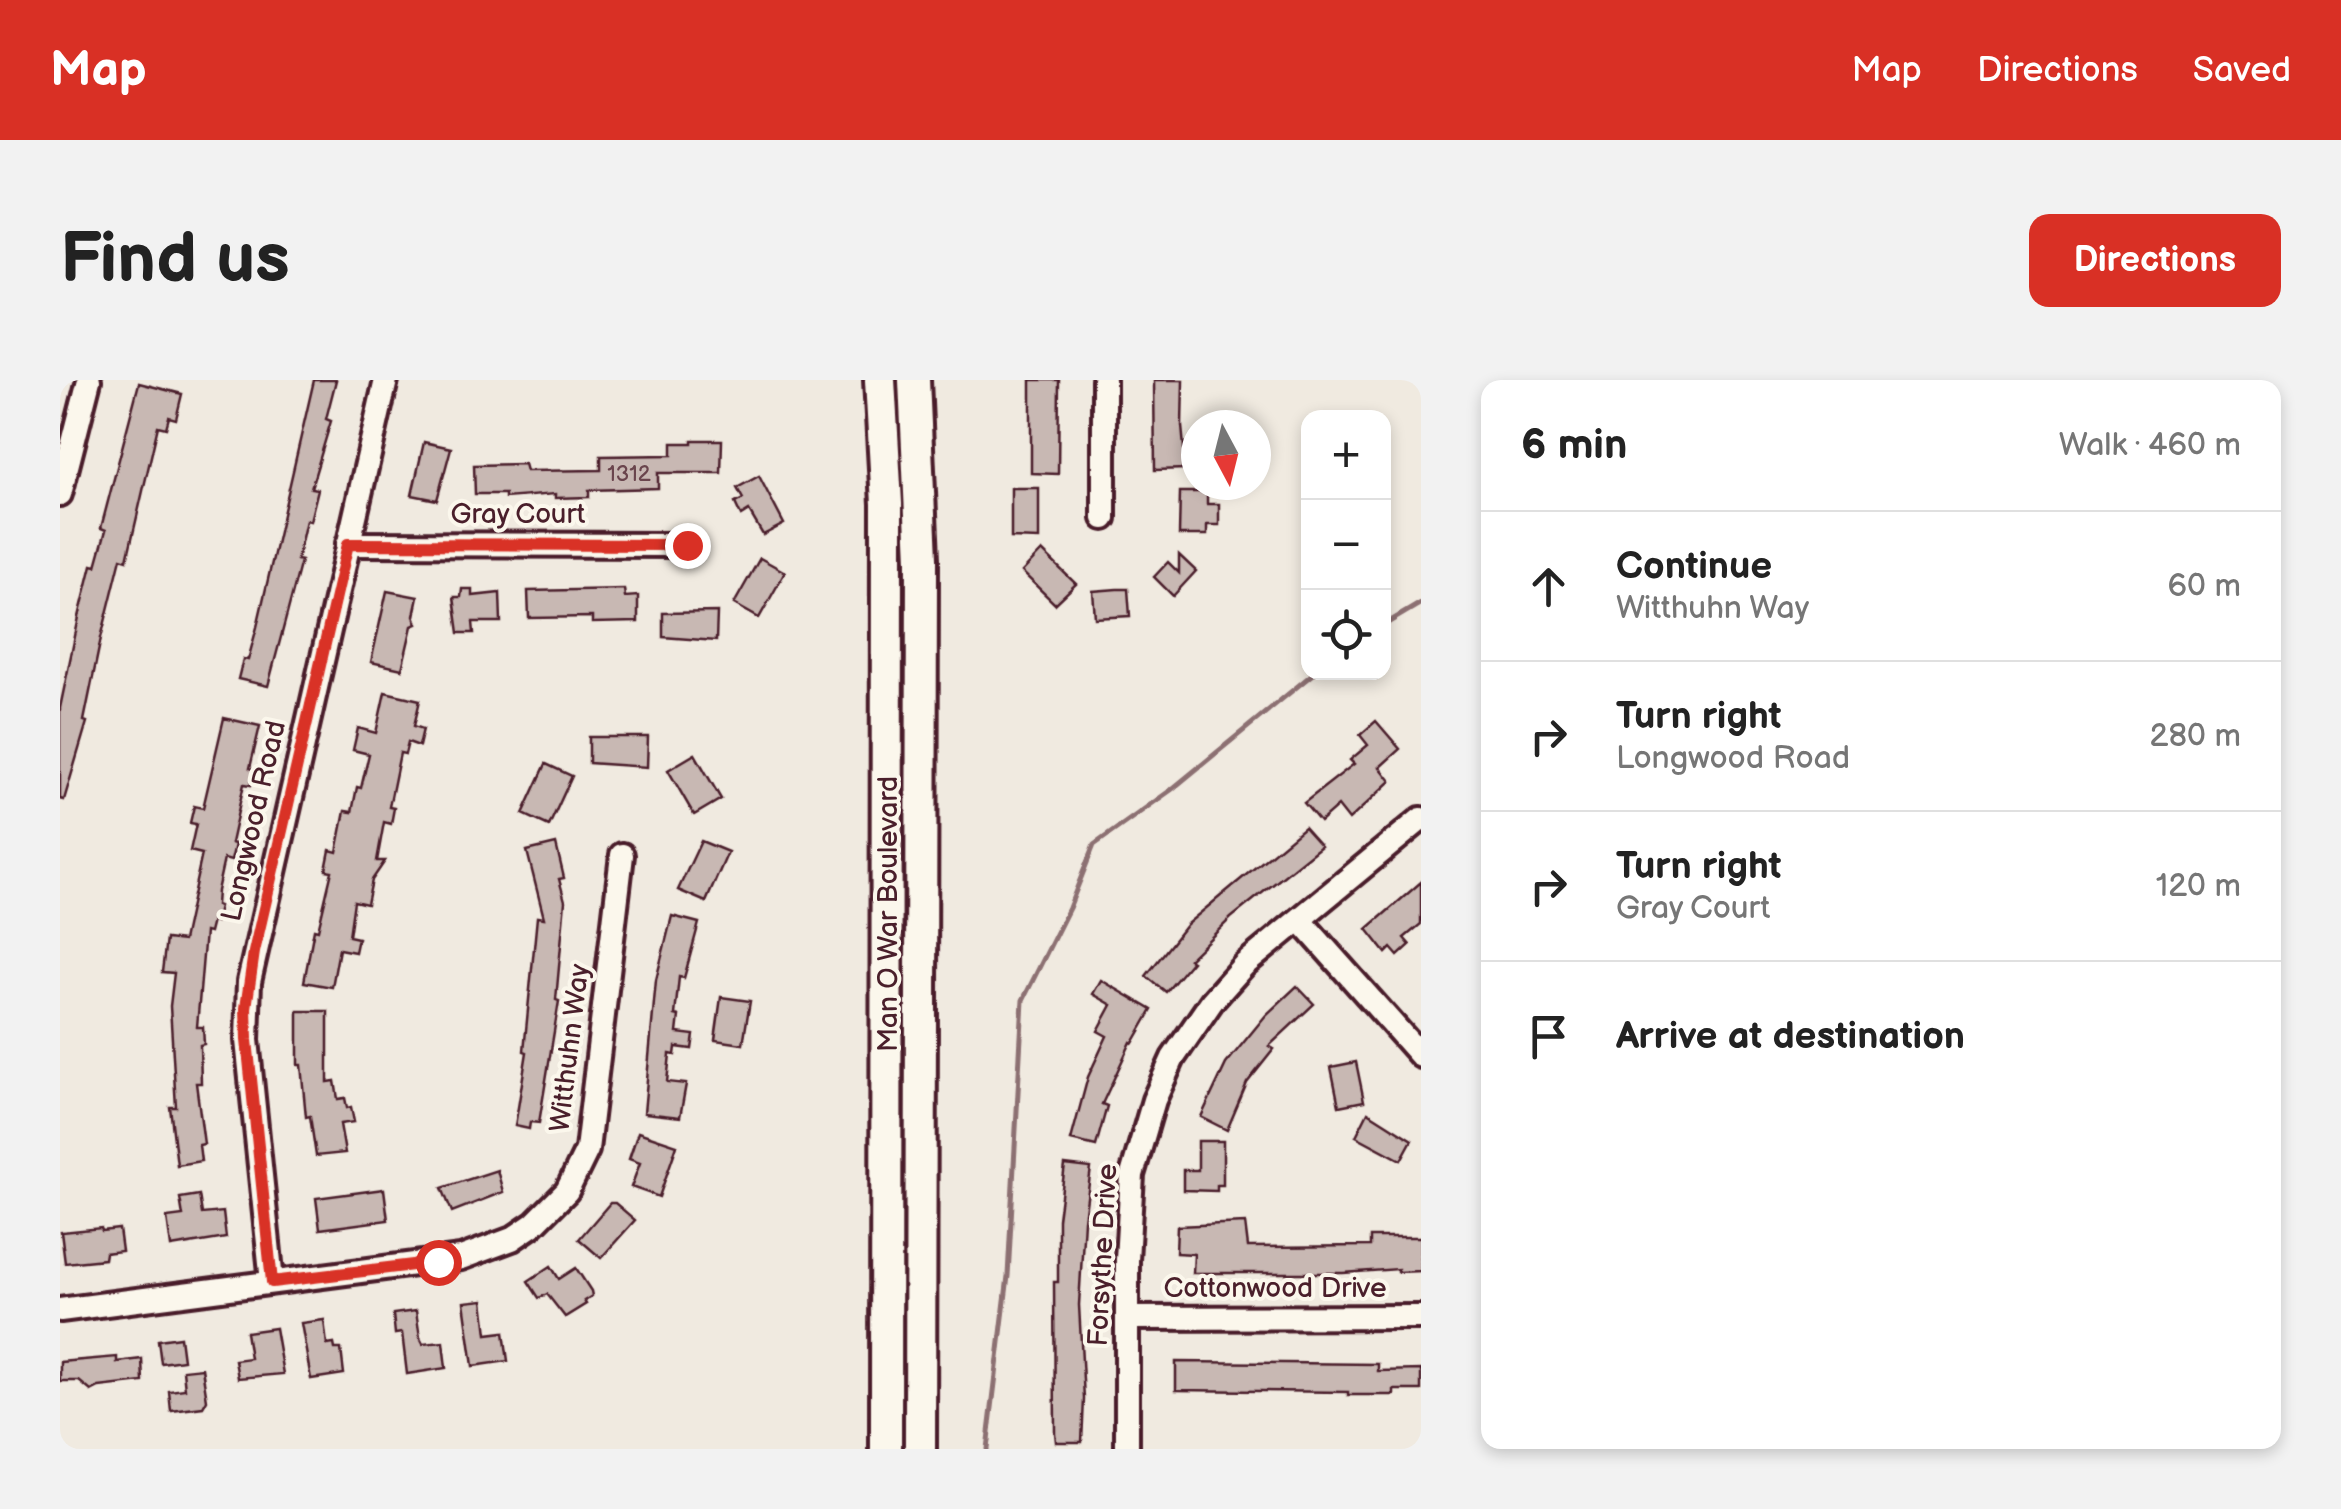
<!DOCTYPE html>
<html lang="en">
<head>
<meta charset="utf-8">
<style>
  body { margin:0; font-family:"Balsamiq Sans",sans-serif; background:#f2f2f2; color:#222 }
  .controls { position:absolute; right:30px; top:30px; display:grid; overflow:hidden; border-radius:20px; box-shadow:0 5px 15px #0003 }
  .controls button { width:90px; height:90px; display:grid; place-items:center; padding:0; border:0; border-bottom:2px solid #e0e0e0; background:#fff; color:#222; font:50px sans-serif }
  .compass { position:absolute; left:1121px; top:30px; width:90px; height:90px; border-radius:50%; background:#fff; box-shadow:0 5px 15px #0003; rotate:173deg }
  .stop { position:absolute; width:30px; height:30px; margin:-22px; border:8px solid #d93025; border-radius:50%; background:#fff }
  .stop.end { background:#d93025; border-color:#fff; box-shadow:0 2px 10px #0008 }
  .list { margin:0; padding:0; list-style:none }
  h2 { display:flex; justify-content:space-between; align-items:center; height:130px; margin:0; padding:0 40px; font-size:42px }
  h2 small { font-size:32px; font-weight:400; color:#767676 }
  .list li { display:grid; grid-template-columns:65px 1fr auto; gap:30px; align-items:center; box-sizing:border-box; height:150px; padding:0 40px; border-top:2px solid #e0e0e0 }
  .list b { display:block; font-size:38px; white-space:nowrap }
  .list p { margin:0; font-size:32px; white-space:nowrap; color:#767676 }
  .list em { font-size:32px; font-style:normal; color:#767676 }
  .icon { flex:none; width:55px; height:55px; fill:none; stroke:currentColor; stroke-width:2; stroke-linecap:round; stroke-linejoin:round }
  .map { position:relative; flex:none; width:1361px; height:1069px; overflow:hidden; border-radius:20px }
  header { display:flex; align-items:center; gap:60px; box-sizing:border-box; height:140px; padding:0 50px; background:#d93025; color:#fff }
  header strong { font-size:48px }
  nav { display:flex; gap:55px; margin-inline-start:auto; font-size:35px }
  .intro { display:flex; align-items:center; justify-content:space-between; box-sizing:border-box; height:240px; padding:0 60px }
  h1 { margin:0; font-size:70px }
  .button { padding:25px 45px; border-radius:20px; background:#d93025; color:#fff; font-size:35px; font-weight:700 }
  main { display:flex; gap:60px; padding:0 60px }
  aside { flex:1; background:#fff; border-radius:20px; box-shadow:0 5px 15px #0003 }
  .map>svg:first-child { display:block }
  .lines { fill:none; stroke-linecap:round; stroke-linejoin:round }
  .stream { stroke:#8c6f72; stroke-width:5 }
  .building { fill:#c8b8b3; stroke:#4a1f2b; stroke-width:2.5 }
  .minor-casing { stroke:#4a1f2b; stroke-width:30 }
  .major-casing { stroke:#4a1f2b; stroke-width:38 }
  .minor { stroke:#fbf7ec; stroke-width:22 }
  .major { stroke:#fbf7ec; stroke-width:30 }
  .route { stroke:#d93025; stroke-width:12 }
  .labels { text-anchor:middle; dominant-baseline:central; stroke-width:8; stroke-linejoin:round; paint-order:stroke }
  .number-label { font-size:22px; fill:#6a454d }
  .street-label { font-size:28px; fill:#4a1f2b; stroke:#fbf7ec }
</style>
</head>
<body>
<header>
<strong>Map</strong>
<nav><a>Map</a><a>Directions</a><a>Saved</a></nav>
</header>
<div class="intro"><h1>Find us</h1><a class="button">Directions</a></div>
<main>
<div class="map">
<svg width="1361" height="1069" viewBox="0 0 1361 1069">
  <rect width="100%" height="100%" fill="#f0eae0"/>
  <filter id="ink" filterUnits="userSpaceOnUse"><feTurbulence type="fractalNoise" baseFrequency=".01" numOctaves="2"/><feDisplacementMap in="SourceGraphic" scale="20" xChannelSelector="R" yChannelSelector="G"/><feConvolveMatrix kernelMatrix="1 2 1 2 8 2 1 2 1" color-interpolation-filters="sRGB"/></filter>
  <g filter="url(#ink)">
    <g class="lines">
      <!-- stream -->
      <g class="stream">
        <path d="M 1324,245 L 1361,223"/>
        <path d="M 927,1069 L 948,896 L 963,620 L 1009,528 L 1034,465 L 1111,410 L 1255,292"/>
      </g>
    </g>
    <!-- building -->
    <g class="building">
      <path d="M 254,0 L 276,0 L 266,39 L 271,41 L 251,108 L 258,109 L 250,141 L 246,140 L 237,180 L 241,181 L 208,306 L 178,299 L 183,279 L 188,280 L 197,247 Z"/>
      <path d="M 971,0 L 999,0 L 998,94 L 971,93 Z"/>
      <path d="M 1094,0 L 1123,0 L 1122,46 L 1126,89 L 1095,90 Z"/>
      <path d="M 79,3 L 122,14 L 116,39 L 109,37 L 106,48 L 98,46 L 67,180 L 61,178 L 41,258 L 24,341 L 27,342 L 4,420 L 0,419 L 0,328 L 19,237 L 32,185 L 36,186 L 46,150 L 41,148 Z"/>
      <path d="M 632,60 L 662,60 L 661,93 L 598,93 L 598,108 L 529,110 L 529,117 L 495,118 L 495,114 L 445,118 L 445,114 L 415,114 L 414,85 L 464,84 L 466,91 L 541,90 L 541,76 L 612,75 L 612,63 L 632,63 Z"/>
      <path d="M 364,62 L 391,68 L 377,120 L 352,115 Z"/>
      <path d="M 699,96 L 724,144 L 703,155 L 689,131 L 681,136 L 675,123 L 683,119 L 677,108 Z"/>
      <path d="M 951,108 L 979,108 L 979,159 L 951,158 Z"/>
      <path d="M 1120,112 L 1147,112 L 1147,124 L 1159,124 L 1159,145 L 1147,145 L 1147,155 L 1119,155 Z"/>
      <path d="M 982,171 L 1016,204 L 995,224 L 962,192 Z"/>
      <path d="M 1119,175 L 1136,191 L 1113,216 L 1094,197 L 1108,182 L 1119,193 Z"/>
      <path d="M 700,178 L 725,192 L 699,238 L 674,224 Z"/>
      <path d="M 402,209 L 412,209 L 412,216 L 440,213 L 441,242 L 413,242 L 414,253 L 399,253 L 394,217 L 401,217 Z"/>
      <path d="M 564,209 L 565,217 L 578,216 L 578,242 L 532,243 L 532,237 L 469,238 L 468,211 Z"/>
      <path d="M 1057,209 L 1068,209 L 1070,236 L 1035,238 L 1033,211 Z"/>
      <path d="M 327,211 L 358,217 L 354,236 L 357,244 L 352,246 L 342,289 L 311,282 Z"/>
      <path d="M 657,232 L 656,261 L 603,257 L 603,233 Z"/>
      <path d="M 325,312 L 360,320 L 354,346 L 363,349 L 359,366 L 348,362 L 345,374 L 340,373 L 329,427 L 334,428 L 331,444 L 324,442 L 317,481 L 325,481 L 312,500 L 307,524 L 294,521 L 289,556 L 298,558 L 295,572 L 279,569 L 272,607 L 244,602 L 254,549 L 258,550 L 272,491 L 266,490 L 270,470 L 277,472 L 285,431 L 292,432 L 297,407 L 301,408 L 309,374 L 293,370 L 298,348 L 316,353 Z"/>
      <path d="M 164,338 L 200,346 L 190,388 L 194,389 L 191,405 L 184,404 L 171,463 L 175,464 L 171,481 L 164,479 L 157,511 L 156,525 L 159,526 L 156,542 L 152,541 L 149,553 L 145,552 L 137,647 L 143,647 L 144,664 L 140,665 L 141,703 L 136,703 L 144,764 L 139,765 L 141,781 L 117,785 L 110,727 L 116,727 L 110,626 L 114,593 L 102,592 L 106,559 L 123,561 L 142,474 L 130,471 L 136,444 L 130,443 L 134,426 L 143,428 Z"/>
      <path d="M 1316,341 L 1340,369 L 1320,387 L 1331,401 L 1289,440 L 1278,426 L 1260,442 L 1244,423 L 1294,384 L 1290,380 L 1308,365 L 1300,355 Z"/>
      <path d="M 529,357 L 588,357 L 587,387 L 529,383 Z"/>
      <path d="M 635,374 L 661,419 L 634,435 L 608,390 Z"/>
      <path d="M 486,384 L 512,396 L 489,446 L 463,434 Z"/>
      <path d="M 1244,447 L 1261,466 L 1171,538 L 1129,579 L 1132,581 L 1106,612 L 1086,596 L 1127,544 Z"/>
      <path d="M 641,461 L 668,472 L 646,522 L 618,510 Z"/>
      <path d="M 496,464 L 504,498 L 499,499 L 505,521 L 496,620 L 499,621 L 479,743 L 470,742 L 469,749 L 455,746 L 467,672 L 464,671 L 477,537 L 484,538 L 467,471 Z"/>
      <path d="M 1361,502 L 1361,544 L 1344,558 L 1350,565 L 1338,576 L 1331,568 L 1326,573 L 1307,549 Z"/>
      <path d="M 612,536 L 639,543 L 624,598 L 619,597 L 615,635 L 619,636 L 617,653 L 634,655 L 632,669 L 616,667 L 615,675 L 610,674 L 607,702 L 626,704 L 620,737 L 584,733 L 596,600 Z"/>
      <path d="M 1041,600 L 1092,630 L 1073,663 L 1071,662 L 1042,724 L 1047,726 L 1036,766 L 1011,760 L 1028,697 L 1047,656 L 1038,651 L 1052,625 L 1033,614 Z"/>
      <path d="M 1237,606 L 1254,624 L 1209,666 L 1214,669 L 1187,703 L 1167,750 L 1141,737 L 1166,684 L 1206,635 Z"/>
      <path d="M 661,617 L 690,621 L 683,664 L 655,660 Z"/>
      <path d="M 238,631 L 268,631 L 268,702 L 275,701 L 278,719 L 285,718 L 287,728 L 291,727 L 294,742 L 280,744 L 285,773 L 256,776 L 250,736 L 246,737 L 241,685 L 238,685 Z"/>
      <path d="M 1296,682 L 1304,721 L 1279,726 L 1271,687 Z"/>
      <path d="M 1308,732 L 1352,760 L 1341,780 L 1296,756 Z"/>
      <path d="M 578,752 L 617,765 L 599,817 L 571,807 L 580,783 L 569,779 Z"/>
      <path d="M 1138,761 L 1163,761 L 1163,805 L 1157,805 L 1157,811 L 1123,810 L 1123,790 L 1138,790 Z"/>
      <path d="M 1005,785 L 1031,788 L 1024,840 L 1019,925 L 1024,1019 L 1022,1062 L 996,1062 L 995,1053 L 994,902 L 998,902 L 998,839 Z"/>
      <path d="M 437,790 L 443,812 L 392,832 L 382,808 Z"/>
      <path d="M 324,809 L 328,840 L 260,849 L 256,818 Z"/>
      <path d="M 139,815 L 142,834 L 163,832 L 166,858 L 111,867 L 107,838 L 123,836 L 120,818 Z"/>
      <path d="M 550,823 L 555,823 L 575,840 L 541,878 L 519,859 Z"/>
      <path d="M 1185,843 L 1188,867 L 1310,866 L 1310,857 L 1361,857 L 1361,891 L 1338,892 L 1338,889 L 1283,893 L 1133,893 L 1134,874 L 1116,873 L 1117,846 Z"/>
      <path d="M 41,848 L 42,851 L 59,849 L 62,871 L 45,873 L 44,879 L 5,883 L 1,852 Z"/>
      <path d="M 491,886 L 499,899 L 516,888 L 531,911 L 532,916 L 524,921 L 526,924 L 505,937 L 487,914 L 479,918 L 468,901 Z"/>
      <path d="M 423,920 L 427,954 L 444,952 L 448,981 L 413,986 L 404,922 Z"/>
      <path d="M 356,931 L 360,958 L 363,964 L 383,962 L 386,988 L 347,994 L 342,953 L 335,954 L 333,934 Z"/>
      <path d="M 264,940 L 267,965 L 274,964 L 275,969 L 281,969 L 284,994 L 251,999 L 241,943 Z"/>
      <path d="M 215,948 L 223,994 L 178,998 L 175,980 L 190,978 L 186,952 Z"/>
      <path d="M 120,957 L 123,980 L 101,983 L 98,960 Z"/>
      <path d="M 57,977 L 57,982 L 82,979 L 83,1002 L 39,1007 L 31,1011 L 19,1001 L 0,1001 L 0,982 Z"/>
      <path d="M 1116,982 L 1318,984 L 1318,991 L 1361,990 L 1361,1010 L 1334,1010 L 1334,1015 L 1288,1015 L 1288,1012 L 1116,1010 Z"/>
      <path d="M 142,988 L 147,1020 L 143,1027 L 111,1031 L 109,1011 L 125,1009 L 123,990 Z"/>
    </g>
    <g class="lines">
      <defs>
        <g id="minor">
          <path d="M 0,114 L 29,0"/>
          <path d="M 1044,138 L 1044,0"/>
          <path d="M 288,164 L 627,165"/>
          <path d="M 1240,540 L 1361,676"/>
          <path d="M 212,902 L 187,660 L 189,602 L 326,0"/>
          <path d="M 0,930 L 401,878 L 452,859 L 474,844 L 507,811 L 527,770 L 562,475"/>
          <path d="M 1068,938 L 1361,937"/>
          <path d="M 1067,1069 L 1067,880 L 1072,795 L 1094,720 L 1113,678 L 1152,621 L 1184,585 L 1361,439"/>
        </g>
        <g id="major">
          <path d="M 820,0 L 827,124 L 826,1069"/>
          <path d="M 854,0 L 862,179 L 860,1069"/>
        </g>
      </defs>
      <!-- minor casing -->
      <use href="#minor" class="minor-casing"/>
      <!-- major casing -->
      <use href="#major" class="major-casing"/>
      <!-- minor -->
      <use href="#minor" class="minor"/>
      <!-- major -->
      <use href="#major" class="major"/>
    </g>
  </g>
  <g class="lines" filter="url(#ink)">
    <!-- route -->
    <path class="route" d="M 378,882 L 212,902 L 187,660 L 186,628 L 194,572 L 288,164 L 627,165"/>
  </g>
  <g class="labels">
    <!-- number labels -->
    <g class="number-label">
      <text x="569" y="94">1312</text>
    </g>
    <!-- street labels -->
    <g class="street-label">
      <text x="458" y="134">Gray Court</text>
      <text transform="translate(194 441) rotate(-77)">Longwood Road</text>
      <text transform="translate(828 534) rotate(-90)">Man O War Boulevard</text>
      <text transform="translate(510 668) rotate(-83)">Witthuhn Way</text>
      <text transform="translate(1043 875) rotate(-87)">Forsythe Drive</text>
      <text x="1215" y="908">Cottonwood Drive</text>
    </g>
  </g>
</svg>
<div class="controls">
<button>+</button>
<button>−</button>
<button><svg class="icon" aria-label="locate" viewBox="0 0 24 24"><circle cx="12" cy="12" r="6"/><path d="M12 2v4M12 18v4M2 12h4M18 12h4"/></svg></button>
</div>
<svg class="compass" viewBox="-18 -18 36 36"><path d="M0-13l5 13h-10z" fill="#e53935"/><path d="M0 13l5-13h-10z" fill="#767676"/></svg>
<div class="stop" style="left:378px;top:882px"></div>
<div class="stop end" style="left:627px;top:165px"></div>
</div>
<aside>
<h2>6 min<small>Walk · 460 m</small></h2>
<ul class="list">
<li><svg class="icon" aria-label="ahead" viewBox="0 0 24 24"><path d="M12 20V5M6 11l6-6 6 6"/></svg><div><b>Continue</b><p>Witthuhn Way</p></div><em>60 m</em></li>
<li><svg class="icon" aria-label="right" viewBox="0 0 24 24"><path d="M7 20v-9h11M14 6l5 5-5 5"/></svg><div><b>Turn right</b><p>Longwood Road</p></div><em>280 m</em></li>
<li><svg class="icon" aria-label="right" viewBox="0 0 24 24"><path d="M7 20v-9h11M14 6l5 5-5 5"/></svg><div><b>Turn right</b><p>Gray Court</p></div><em>120 m</em></li>
<li><svg class="icon" aria-label="arrive" viewBox="0 0 24 24"><path d="M6 21V4h12l-3 4 3 4H6"/></svg><div><b>Arrive at destination</b></div></li>
</ul>
</aside>
</main>
</body>
</html>
